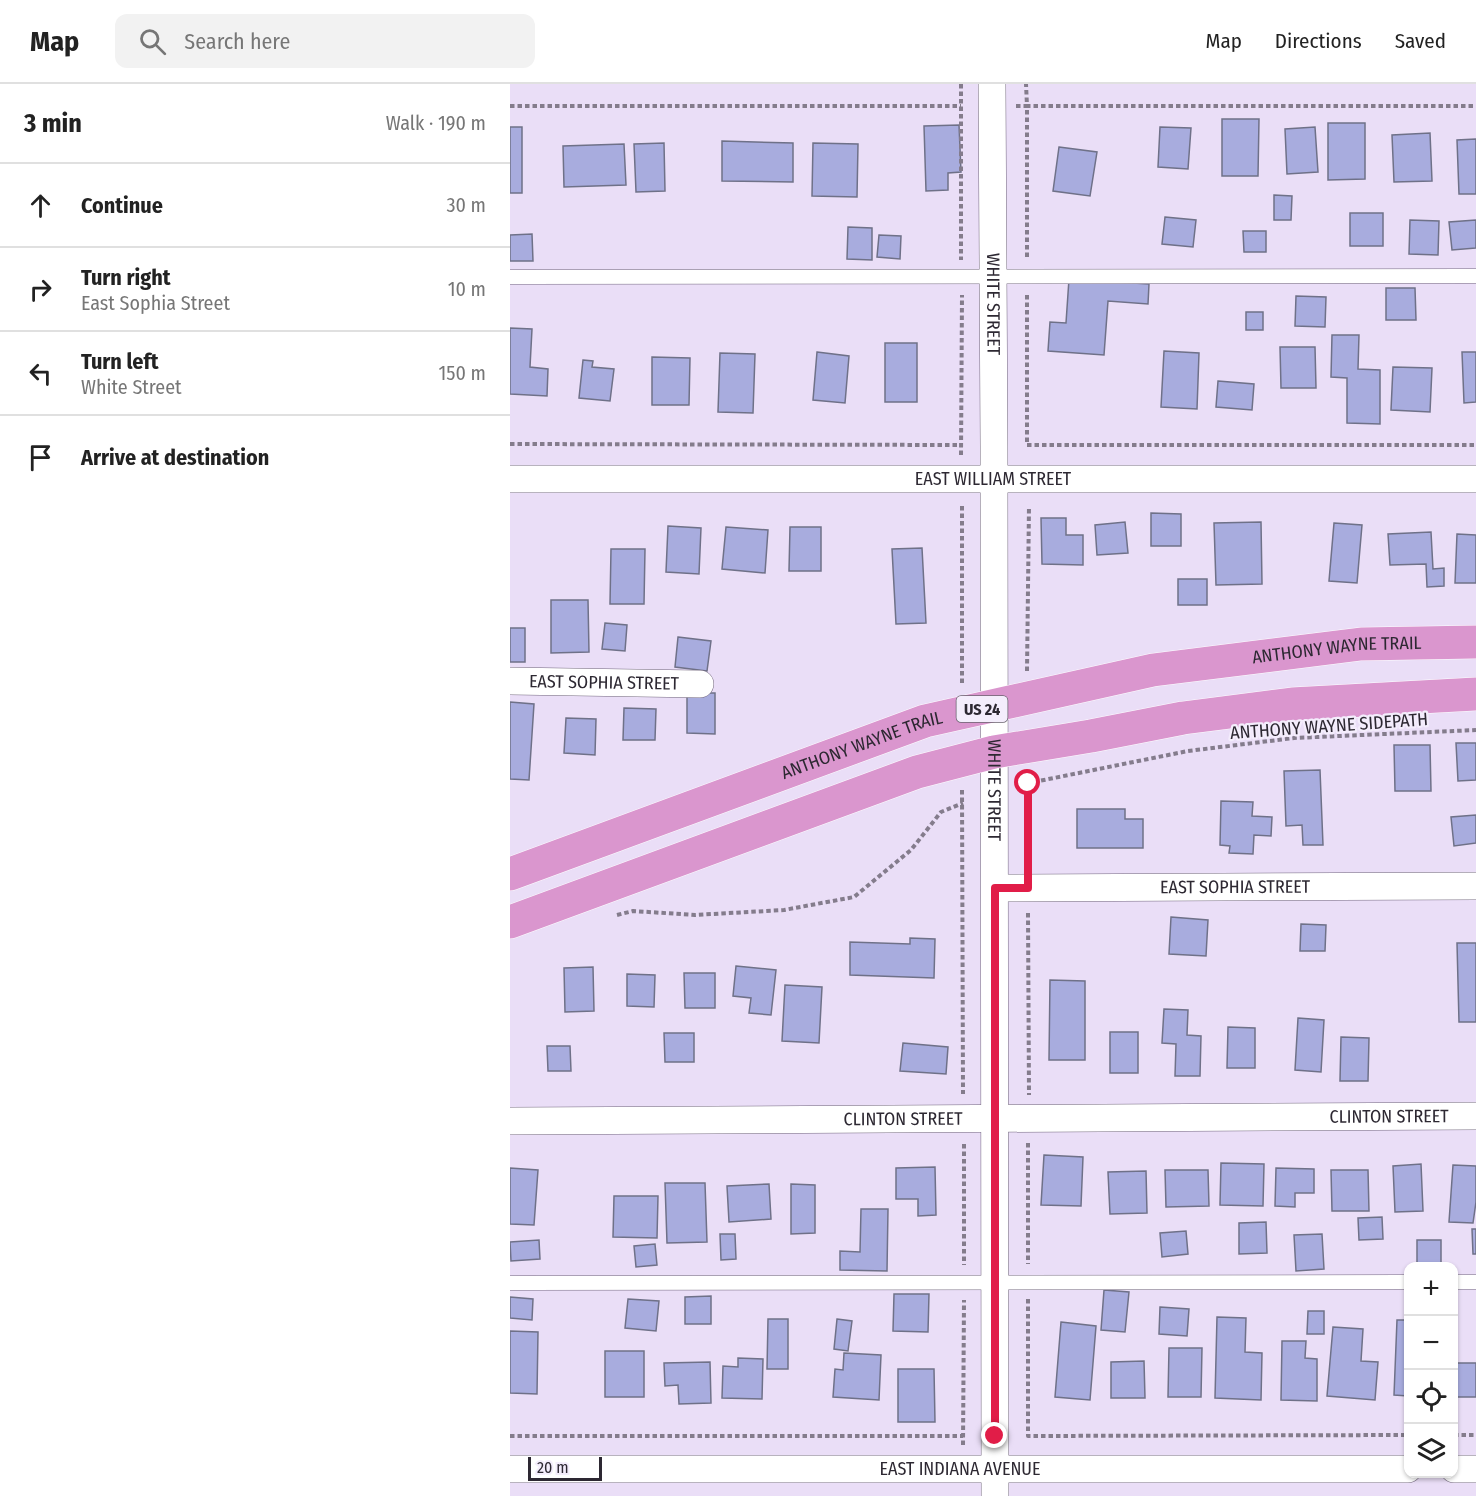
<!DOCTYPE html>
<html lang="en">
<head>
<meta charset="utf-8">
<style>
  body { margin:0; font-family:"Fira Sans Condensed",sans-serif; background:#f2f2f2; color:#222 }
  .controls { position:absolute; right:18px; bottom:18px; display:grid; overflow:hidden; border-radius:12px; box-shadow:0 2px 4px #0004 }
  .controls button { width:54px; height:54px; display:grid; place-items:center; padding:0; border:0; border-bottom:2px solid #e0e0e0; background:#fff; color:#222; font:30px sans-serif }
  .scale { position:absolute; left:18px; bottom:15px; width:74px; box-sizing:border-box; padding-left:6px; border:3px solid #2d2832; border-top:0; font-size:16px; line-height:21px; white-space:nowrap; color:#2d2832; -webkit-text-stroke:4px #f4edfc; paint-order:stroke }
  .stop { position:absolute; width:18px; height:18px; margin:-14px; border:4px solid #e11d48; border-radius:50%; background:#fff }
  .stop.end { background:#e11d48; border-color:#fff; box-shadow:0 2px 6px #0008 }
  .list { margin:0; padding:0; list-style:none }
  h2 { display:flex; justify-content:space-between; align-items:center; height:78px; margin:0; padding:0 24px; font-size:26px }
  h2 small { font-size:20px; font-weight:400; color:#767676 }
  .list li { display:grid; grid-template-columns:39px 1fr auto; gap:18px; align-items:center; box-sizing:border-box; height:84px; padding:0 24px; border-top:2px solid #e0e0e0 }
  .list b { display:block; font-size:22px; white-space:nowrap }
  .list p { margin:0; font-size:20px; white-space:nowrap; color:#767676 }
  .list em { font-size:20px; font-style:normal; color:#767676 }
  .icon { flex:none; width:33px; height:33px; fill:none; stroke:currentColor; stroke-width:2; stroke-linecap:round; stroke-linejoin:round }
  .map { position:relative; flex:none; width:966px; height:1412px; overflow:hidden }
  header { display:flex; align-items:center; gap:36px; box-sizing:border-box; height:84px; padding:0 30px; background:#fff; border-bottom:2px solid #e0e0e0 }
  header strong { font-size:28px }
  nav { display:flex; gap:33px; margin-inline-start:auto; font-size:21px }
  .search { width:420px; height:54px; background:#f2f2f2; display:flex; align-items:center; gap:15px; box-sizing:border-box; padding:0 21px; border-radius:12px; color:#767676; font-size:22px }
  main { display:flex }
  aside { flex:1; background:#fff }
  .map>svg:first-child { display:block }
  .building { fill:#a8acde; stroke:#6f7188; stroke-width:1.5 }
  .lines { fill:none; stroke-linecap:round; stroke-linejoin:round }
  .service-casing { stroke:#71667c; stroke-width:15 }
  .minor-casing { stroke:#71667c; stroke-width:28 }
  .trunk-casing { stroke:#fff; stroke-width:34 }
  .path { stroke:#847c8c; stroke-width:4; stroke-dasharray:4.5 3; stroke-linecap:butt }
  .service { stroke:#fff; stroke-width:14 }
  .minor { stroke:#fff; stroke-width:27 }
  .trunk { stroke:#da96ce; stroke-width:33 }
  .route { stroke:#e11d48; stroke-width:8 }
  .labels { text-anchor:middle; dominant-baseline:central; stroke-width:4.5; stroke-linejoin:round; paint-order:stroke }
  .shield { fill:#f4edfc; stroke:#69636f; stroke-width:1.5 }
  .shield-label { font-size:16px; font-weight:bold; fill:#2d2832 }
  .street-label { font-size:18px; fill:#2d2832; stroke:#f4edfc }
</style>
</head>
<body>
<header>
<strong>Map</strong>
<div class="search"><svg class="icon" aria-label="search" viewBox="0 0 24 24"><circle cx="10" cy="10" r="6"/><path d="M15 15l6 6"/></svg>Search here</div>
<nav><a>Map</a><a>Directions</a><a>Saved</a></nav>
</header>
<main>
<aside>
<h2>3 min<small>Walk · 190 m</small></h2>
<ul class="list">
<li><svg class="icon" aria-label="ahead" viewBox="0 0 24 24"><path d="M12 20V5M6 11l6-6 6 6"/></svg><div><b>Continue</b></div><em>30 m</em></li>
<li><svg class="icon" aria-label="right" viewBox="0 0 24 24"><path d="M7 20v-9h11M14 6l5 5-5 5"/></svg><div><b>Turn right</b><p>East Sophia Street</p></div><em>10 m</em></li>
<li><svg class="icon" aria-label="left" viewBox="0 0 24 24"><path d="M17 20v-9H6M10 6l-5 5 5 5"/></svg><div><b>Turn left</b><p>White Street</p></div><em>150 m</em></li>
<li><svg class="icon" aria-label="arrive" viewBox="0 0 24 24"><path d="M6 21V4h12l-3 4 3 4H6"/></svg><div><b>Arrive at destination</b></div></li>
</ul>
</aside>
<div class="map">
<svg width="966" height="1412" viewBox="0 0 966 1412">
  <rect width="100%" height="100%" fill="#eadef7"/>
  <!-- building -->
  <g class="building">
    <path d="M 712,35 L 749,35 L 748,92 L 712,92 Z"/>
    <path d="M 818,39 L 855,39 L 855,95 L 818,96 Z"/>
    <path d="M 449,41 L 451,88 L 438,89 L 438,106 L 416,107 L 414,42 Z"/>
    <rect x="0" y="43" width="12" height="66"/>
    <path d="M 650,43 L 681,44 L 678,85 L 648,83 Z"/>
    <path d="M 805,43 L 808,88 L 777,90 L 775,45 Z"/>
    <path d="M 920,49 L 922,97 L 884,98 L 882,51 Z"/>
    <path d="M 966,55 L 966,110 L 949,110 L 947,56 Z"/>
    <path d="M 212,57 L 283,59 L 283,98 L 212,97 Z"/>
    <path d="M 154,59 L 155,107 L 126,108 L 124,60 Z"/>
    <path d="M 303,59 L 348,60 L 347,113 L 302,112 Z"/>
    <path d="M 114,60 L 116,101 L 54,103 L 53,62 Z"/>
    <path d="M 549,63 L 587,68 L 580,112 L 543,107 Z"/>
    <path d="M 764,111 L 782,112 L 781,136 L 764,136 Z"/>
    <rect x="840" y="129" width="33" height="33"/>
    <path d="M 655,133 L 686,136 L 683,163 L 652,160 Z"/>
    <path d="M 900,136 L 929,137 L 928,171 L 899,170 Z"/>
    <path d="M 966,136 L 966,164 L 942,166 L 939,138 Z"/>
    <path d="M 338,143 L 362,144 L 362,176 L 337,175 Z"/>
    <path d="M 733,147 L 756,147 L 756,168 L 734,168 Z"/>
    <path d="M 22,150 L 23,177 L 0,177 L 0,151 Z"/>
    <path d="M 369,151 L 391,152 L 390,175 L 367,173 Z"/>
    <path d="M 559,195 L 639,200 L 638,220 L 598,217 L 594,271 L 538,267 L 540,238 L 556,239 Z"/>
    <path d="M 876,204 L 905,204 L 906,236 L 876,236 Z"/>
    <path d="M 786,212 L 816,213 L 815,243 L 785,242 Z"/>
    <rect x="736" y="228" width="17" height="18"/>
    <path d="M 0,244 L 22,245 L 20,283 L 38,285 L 37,312 L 0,310 Z"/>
    <path d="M 822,251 L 849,251 L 848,285 L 870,286 L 870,340 L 837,339 L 837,294 L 821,293 Z"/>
    <rect x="375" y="259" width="32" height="59"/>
    <path d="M 770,263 L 805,263 L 806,304 L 771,304 Z"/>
    <path d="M 654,267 L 689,269 L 687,325 L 651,323 Z"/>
    <path d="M 307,268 L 339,272 L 335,319 L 303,316 Z"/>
    <path d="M 952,268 L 966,268 L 966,318 L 954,319 Z"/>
    <path d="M 210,269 L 245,270 L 243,329 L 208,328 Z"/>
    <path d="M 142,273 L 180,274 L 179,321 L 142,321 Z"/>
    <path d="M 73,276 L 83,277 L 82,283 L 104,285 L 100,317 L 69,314 Z"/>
    <path d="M 883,283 L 922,284 L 920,328 L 881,326 Z"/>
    <path d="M 708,297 L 744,300 L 742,326 L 706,323 Z"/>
    <path d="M 641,429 L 671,430 L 671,462 L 641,462 Z"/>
    <path d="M 531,434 L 556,434 L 556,451 L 573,451 L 573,481 L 532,480 Z"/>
    <path d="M 615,438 L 618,469 L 587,471 L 585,441 Z"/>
    <path d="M 751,438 L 752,500 L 706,501 L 704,439 Z"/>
    <path d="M 824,439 L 852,441 L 847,499 L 819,497 Z"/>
    <path d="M 158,442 L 191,444 L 189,490 L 156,488 Z"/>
    <path d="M 216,443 L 258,446 L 255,489 L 212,485 Z"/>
    <path d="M 280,443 L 311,443 L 311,487 L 279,487 Z"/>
    <path d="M 921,448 L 923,485 L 934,484 L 934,502 L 917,503 L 916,480 L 880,481 L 878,450 Z"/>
    <path d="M 947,450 L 966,451 L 966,499 L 945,499 Z"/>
    <path d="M 412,464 L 416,539 L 386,540 L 382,465 Z"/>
    <path d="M 101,465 L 135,465 L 134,520 L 100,520 Z"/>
    <rect x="668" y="495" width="29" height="26"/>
    <path d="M 41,516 L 78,516 L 79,568 L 41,569 Z"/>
    <path d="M 95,539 L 117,541 L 115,567 L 92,565 Z"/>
    <rect x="0" y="544" width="15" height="34"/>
    <path d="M 168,553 L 201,557 L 197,587 L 165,583 Z"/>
    <path d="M 177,609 L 205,609 L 205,650 L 177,649 Z"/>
    <path d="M 0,618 L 24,620 L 19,696 L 0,695 Z"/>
    <path d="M 114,624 L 146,625 L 145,656 L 113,656 Z"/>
    <path d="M 56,634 L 86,635 L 85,671 L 54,669 Z"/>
    <path d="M 946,659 L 966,659 L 966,696 L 948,697 Z"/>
    <path d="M 884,661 L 920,661 L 921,707 L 885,707 Z"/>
    <path d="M 810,686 L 813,761 L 793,761 L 792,741 L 776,742 L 774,687 Z"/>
    <path d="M 711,717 L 743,718 L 742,732 L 762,733 L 761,752 L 744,751 L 743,770 L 719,769 L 720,762 L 710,761 Z"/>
    <path d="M 567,725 L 615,725 L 615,735 L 633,735 L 633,764 L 567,764 Z"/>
    <path d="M 966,731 L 966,759 L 944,762 L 941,733 Z"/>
    <path d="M 661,833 L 698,836 L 696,872 L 659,870 Z"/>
    <path d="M 791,840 L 816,841 L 815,867 L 790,867 Z"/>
    <path d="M 400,854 L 425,855 L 424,894 L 340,891 L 340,858 L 400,860 Z"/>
    <path d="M 947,859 L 966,859 L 966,938 L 949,938 Z"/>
    <path d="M 226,882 L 266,886 L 261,931 L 239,929 L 241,914 L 223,912 Z"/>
    <path d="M 83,883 L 84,927 L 55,928 L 54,884 Z"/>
    <path d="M 174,889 L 205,889 L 205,924 L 175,924 Z"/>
    <path d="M 117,890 L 145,891 L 144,923 L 117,922 Z"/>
    <path d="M 540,896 L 575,897 L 575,976 L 539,976 Z"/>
    <path d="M 275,901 L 312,903 L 309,959 L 272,957 Z"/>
    <path d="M 654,925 L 678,926 L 677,951 L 691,952 L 690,992 L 665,992 L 666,960 L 652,959 Z"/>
    <path d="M 788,934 L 814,936 L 811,988 L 785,986 Z"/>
    <path d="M 718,943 L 745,944 L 745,984 L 717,984 Z"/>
    <rect x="600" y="948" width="28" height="41"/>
    <path d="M 154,949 L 184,949 L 184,978 L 155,978 Z"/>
    <path d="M 831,953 L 859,954 L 858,997 L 830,997 Z"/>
    <path d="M 393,959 L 438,963 L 436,990 L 390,987 Z"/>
    <path d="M 37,962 L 60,962 L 61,987 L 38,987 Z"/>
    <path d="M 534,1071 L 573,1073 L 571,1122 L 531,1121 Z"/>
    <path d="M 711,1079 L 754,1080 L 753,1122 L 710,1121 Z"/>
    <path d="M 911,1080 L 913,1127 L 885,1128 L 883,1082 Z"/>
    <path d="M 943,1081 L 966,1082 L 966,1118 L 963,1139 L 939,1138 Z"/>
    <path d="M 425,1083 L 426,1131 L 408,1132 L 408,1115 L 386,1115 L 386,1084 Z"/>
    <path d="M 0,1084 L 28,1086 L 24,1141 L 0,1140 Z"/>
    <path d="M 766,1084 L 804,1085 L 804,1109 L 785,1109 L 785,1123 L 765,1122 Z"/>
    <path d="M 655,1086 L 698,1086 L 699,1122 L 656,1123 Z"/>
    <path d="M 821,1086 L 858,1086 L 859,1127 L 822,1127 Z"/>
    <path d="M 636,1087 L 637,1129 L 600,1130 L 598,1088 Z"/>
    <path d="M 155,1099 L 195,1099 L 197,1158 L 157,1159 Z"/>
    <path d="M 259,1100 L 261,1135 L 219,1138 L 217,1102 Z"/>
    <path d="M 281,1100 L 305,1101 L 305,1149 L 281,1150 Z"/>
    <path d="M 104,1112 L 148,1112 L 147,1154 L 103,1153 Z"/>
    <path d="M 351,1125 L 378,1125 L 377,1187 L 330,1186 L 330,1167 L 350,1168 Z"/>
    <path d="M 872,1133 L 873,1155 L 849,1156 L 848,1134 Z"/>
    <path d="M 756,1138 L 757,1169 L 729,1170 L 729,1139 Z"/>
    <path d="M 962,1145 L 966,1145 L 966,1170 L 963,1170 Z"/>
    <path d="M 676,1147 L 678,1170 L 652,1173 L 650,1149 Z"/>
    <path d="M 210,1150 L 225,1150 L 226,1175 L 211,1176 Z"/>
    <path d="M 812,1150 L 814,1185 L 786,1187 L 784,1151 Z"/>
    <path d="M 29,1156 L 30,1175 L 1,1177 L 0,1158 Z"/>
    <rect x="907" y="1156" width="24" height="26"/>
    <path d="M 145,1160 L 147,1181 L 126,1183 L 124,1162 Z"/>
    <path d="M 594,1206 L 619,1208 L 615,1248 L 591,1246 Z"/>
    <path d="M 384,1210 L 419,1210 L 418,1248 L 383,1247 Z"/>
    <path d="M 201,1212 L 201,1240 L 175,1240 L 175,1213 Z"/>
    <path d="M 0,1213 L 23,1215 L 22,1236 L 0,1234 Z"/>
    <path d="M 118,1215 L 149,1217 L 146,1247 L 115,1244 Z"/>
    <path d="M 650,1223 L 679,1225 L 677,1252 L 649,1250 Z"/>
    <path d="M 798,1227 L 814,1227 L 814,1250 L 797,1250 Z"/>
    <path d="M 707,1233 L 736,1234 L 735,1268 L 752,1269 L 751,1316 L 705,1314 Z"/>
    <path d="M 258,1235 L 278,1235 L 278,1285 L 257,1285 Z"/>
    <path d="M 327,1235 L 342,1237 L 338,1267 L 324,1265 Z"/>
    <path d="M 887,1236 L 898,1236 L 898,1312 L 884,1311 Z"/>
    <path d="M 551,1238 L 586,1242 L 580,1316 L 545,1313 Z"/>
    <path d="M 823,1243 L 853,1245 L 851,1277 L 868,1278 L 865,1316 L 817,1312 Z"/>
    <path d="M 0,1247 L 28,1248 L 27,1310 L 0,1309 Z"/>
    <path d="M 772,1257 L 796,1257 L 795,1274 L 807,1275 L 807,1317 L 771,1316 Z"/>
    <path d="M 659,1264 L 692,1264 L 691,1313 L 658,1313 Z"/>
    <rect x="95" y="1267" width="39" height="46"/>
    <path d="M 334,1269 L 371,1271 L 369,1316 L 323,1313 L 325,1285 L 333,1286 Z"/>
    <path d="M 228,1274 L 253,1275 L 252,1315 L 212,1314 L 213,1282 L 228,1283 Z"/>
    <path d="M 634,1277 L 635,1314 L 601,1314 L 601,1278 Z"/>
    <path d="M 200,1278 L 201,1319 L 169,1320 L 168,1301 L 155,1302 L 154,1279 Z"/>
    <rect x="944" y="1279" width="22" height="34"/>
    <path d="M 388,1285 L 424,1285 L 425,1338 L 388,1338 Z"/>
  </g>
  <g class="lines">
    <defs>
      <g id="service">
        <path d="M 0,193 L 966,192"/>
        <path d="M 944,1198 L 966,1198"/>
        <path d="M 0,1199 L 898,1198"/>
      </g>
      <g id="minor">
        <path id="s1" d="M 482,0 L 484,362 L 485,1412"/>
        <path id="s2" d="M 0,395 L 966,395"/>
        <path id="s3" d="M 0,597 L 190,600"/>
        <path id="s4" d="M 485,804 L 966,802"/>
        <path id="s5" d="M 0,1037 L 966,1032"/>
        <path id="s6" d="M 0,1385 L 898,1385"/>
        <path d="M 944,1385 L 966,1385"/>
      </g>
      <g id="trunk">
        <path id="s7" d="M 0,790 L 415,637 L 643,586 L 851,560 L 966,558"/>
        <path d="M 0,838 L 407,688 L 484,668 L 581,652 L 673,634 L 782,620 L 966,610"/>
      </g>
    </defs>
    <!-- service casing -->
    <use href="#service" class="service-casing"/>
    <!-- minor casing -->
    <use href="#minor" class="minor-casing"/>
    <!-- trunk casing -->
    <use href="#trunk" class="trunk-casing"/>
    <!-- path -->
    <g class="path">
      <path d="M 451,0 L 451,176"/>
      <path d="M 0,22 L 451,22"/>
      <path d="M 506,22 L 517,22 L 516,0"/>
      <path d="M 517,173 L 517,22 L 966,22"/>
      <path d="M 517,211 L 517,361 L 966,361"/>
      <path d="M 0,360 L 451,361"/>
      <path d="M 451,371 L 452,211"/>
      <path d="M 517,587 L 519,422"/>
      <path d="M 452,599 L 452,421"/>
      <path d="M 509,701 L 678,667 L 784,654 L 966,646"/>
      <path d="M 452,706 L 453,1010"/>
      <path d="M 517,780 L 518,697"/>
      <path d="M 518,829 L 519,1011"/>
      <path d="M 107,831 L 123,827 L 185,831 L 274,826 L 344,813 L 401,766 L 431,728 L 453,719"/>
      <path d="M 518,1059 L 518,1180"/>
      <path d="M 454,1060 L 454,1181"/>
      <path d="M 518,1215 L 518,1352 L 898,1351"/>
      <path d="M 944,1351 L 966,1351"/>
      <path d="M 0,1352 L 453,1352"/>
      <path d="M 453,1361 L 454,1216"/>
    </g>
    <!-- service -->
    <use href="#service" class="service"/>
    <!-- minor -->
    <use href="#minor" class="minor"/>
    <!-- trunk -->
    <use href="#trunk" class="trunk"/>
  </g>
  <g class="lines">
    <!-- route -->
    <path class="route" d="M 485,1352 L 485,804 L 518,804 L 518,699"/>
  </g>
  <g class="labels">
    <!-- shield labels -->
    <rect class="shield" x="446.5" y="612" width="51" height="26" rx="4.5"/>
    <g class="shield-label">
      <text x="472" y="625">US 24</text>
    </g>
    <!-- street labels -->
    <g class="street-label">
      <text stroke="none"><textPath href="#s1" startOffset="220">WHITE STREET</textPath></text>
      <text stroke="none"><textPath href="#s2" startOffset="483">EAST WILLIAM STREET</textPath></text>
      <text stroke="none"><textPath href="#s7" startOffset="861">ANTHONY WAYNE TRAIL</textPath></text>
      <text stroke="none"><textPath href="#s3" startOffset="94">EAST SOPHIA STREET</textPath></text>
      <text transform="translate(819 642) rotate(-4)">ANTHONY WAYNE SIDEPATH</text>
      <text stroke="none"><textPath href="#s7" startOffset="375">ANTHONY WAYNE TRAIL</textPath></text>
      <text stroke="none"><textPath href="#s1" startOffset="706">WHITE STREET</textPath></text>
      <text stroke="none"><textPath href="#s4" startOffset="240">EAST SOPHIA STREET</textPath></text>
      <text stroke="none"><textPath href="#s5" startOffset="879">CLINTON STREET</textPath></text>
      <text stroke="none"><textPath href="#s5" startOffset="393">CLINTON STREET</textPath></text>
      <text stroke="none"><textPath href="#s6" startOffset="450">EAST INDIANA AVENUE</textPath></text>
    </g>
  </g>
</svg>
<div class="controls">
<button>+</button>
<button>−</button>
<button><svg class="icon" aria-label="locate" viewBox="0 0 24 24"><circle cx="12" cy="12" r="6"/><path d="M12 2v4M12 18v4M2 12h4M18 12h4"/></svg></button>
<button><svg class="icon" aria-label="layers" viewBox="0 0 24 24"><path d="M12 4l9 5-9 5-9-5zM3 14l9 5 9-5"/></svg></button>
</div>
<div class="scale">20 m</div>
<div class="stop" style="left:518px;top:699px"></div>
<div class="stop end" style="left:485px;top:1352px"></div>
</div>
</main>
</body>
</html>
